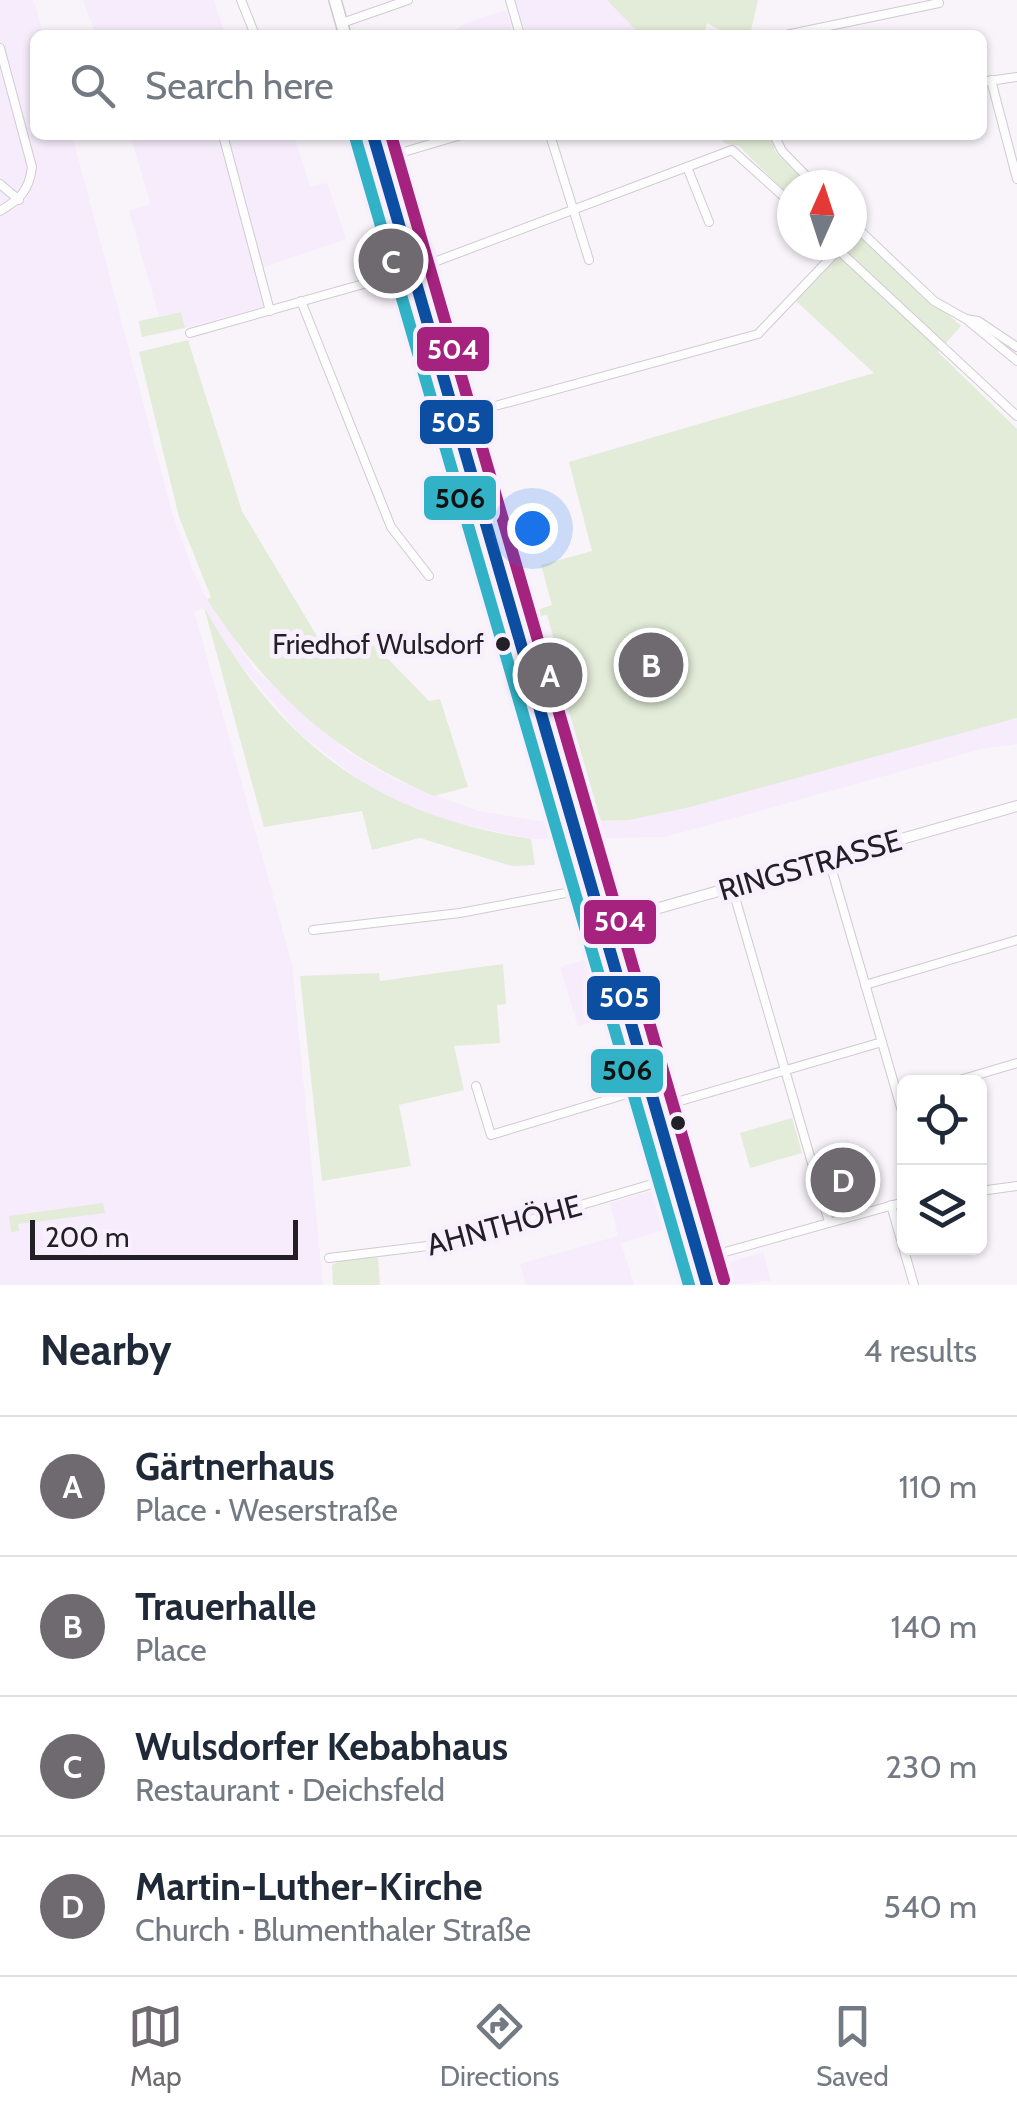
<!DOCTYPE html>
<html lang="en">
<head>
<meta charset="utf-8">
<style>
  body { margin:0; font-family:Cabin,sans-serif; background:#f2f2f3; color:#1f2937 }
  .controls { position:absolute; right:30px; bottom:30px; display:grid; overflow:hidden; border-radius:15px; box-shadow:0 2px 8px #0004 }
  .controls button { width:90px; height:90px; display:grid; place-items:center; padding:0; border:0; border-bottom:2px solid #e0e1e3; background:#fff; color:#1f2937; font:50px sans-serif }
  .compass { position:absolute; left:777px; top:170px; width:90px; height:90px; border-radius:50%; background:#fff; box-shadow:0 2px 8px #0004; rotate:3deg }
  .scale { position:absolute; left:30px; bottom:25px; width:268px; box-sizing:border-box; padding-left:10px; border:5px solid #231f26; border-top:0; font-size:28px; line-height:35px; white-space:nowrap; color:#231f26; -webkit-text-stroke:8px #f9f0fe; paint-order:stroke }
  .you { position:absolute; left:532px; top:528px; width:35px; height:35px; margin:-25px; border:8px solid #fff; border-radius:50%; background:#1a73e8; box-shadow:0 0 0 15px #1a73e833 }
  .badge { display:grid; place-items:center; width:65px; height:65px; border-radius:50%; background:#6e6a70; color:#fff; font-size:32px; font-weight:700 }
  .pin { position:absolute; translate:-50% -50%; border:5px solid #fff; box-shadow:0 2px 10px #0006 }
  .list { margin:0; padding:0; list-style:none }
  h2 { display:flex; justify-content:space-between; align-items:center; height:130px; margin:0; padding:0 40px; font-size:42px }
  h2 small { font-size:32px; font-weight:400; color:#747a83 }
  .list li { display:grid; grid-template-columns:65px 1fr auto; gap:30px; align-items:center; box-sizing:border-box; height:140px; padding:0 40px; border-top:2px solid #e0e1e3 }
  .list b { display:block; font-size:38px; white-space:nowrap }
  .list p { margin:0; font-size:32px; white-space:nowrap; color:#747a83 }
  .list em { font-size:32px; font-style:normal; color:#747a83 }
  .icon { flex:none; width:55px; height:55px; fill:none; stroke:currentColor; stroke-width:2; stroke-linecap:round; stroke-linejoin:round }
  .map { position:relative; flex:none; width:1017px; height:1285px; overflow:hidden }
  .search { position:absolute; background:#fff; box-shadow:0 2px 8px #0004; left:30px; right:30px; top:30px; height:110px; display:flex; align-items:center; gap:25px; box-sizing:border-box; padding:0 35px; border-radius:15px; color:#747a83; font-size:38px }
  .sheet { height:690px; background:#fff }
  nav { display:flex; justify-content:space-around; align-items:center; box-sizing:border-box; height:140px; border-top:2px solid #e0e1e3; background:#fff; font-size:28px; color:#747a83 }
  nav a { display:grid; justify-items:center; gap:5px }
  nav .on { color:#6e6a70 }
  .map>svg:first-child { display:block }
  .built { fill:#f6ecfc }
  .green { fill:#e3ecd8 }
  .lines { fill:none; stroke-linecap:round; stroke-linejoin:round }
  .street-casing { stroke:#cfcbd1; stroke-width:10 }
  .secondary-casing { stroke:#cfcbd1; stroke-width:12 }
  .primary-casing { stroke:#cfcbd1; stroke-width:14 }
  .street { stroke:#fefdfe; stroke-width:8 }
  .secondary { stroke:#fefdfe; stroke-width:10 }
  .primary { stroke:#fefdfe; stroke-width:11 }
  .bus-1-casing { stroke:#f9f0fe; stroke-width:20 }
  .bus-2-casing { stroke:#f9f0fe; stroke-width:20 }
  .bus-3-casing { stroke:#f9f0fe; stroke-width:20 }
  .bus-1 { stroke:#0b4ea2; stroke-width:12 }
  .bus-2 { stroke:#32b2c6; stroke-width:12 }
  .bus-3 { stroke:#a5237f; stroke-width:12 }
  .bus-dot { fill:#231f26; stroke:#f9f0fe; stroke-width:4 }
  .labels { text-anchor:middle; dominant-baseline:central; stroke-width:10; stroke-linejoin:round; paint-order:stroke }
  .bus-label { font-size:28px; fill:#231f26; stroke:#f9f0fe; text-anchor:end }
  .street-label { font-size:30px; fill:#231f26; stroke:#f9f0fe }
  .line-badge { stroke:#f9f0fe; stroke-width:4 }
  .badge-label { font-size:28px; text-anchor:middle; font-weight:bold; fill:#fff }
  .pale-badge-label { font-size:28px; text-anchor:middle; font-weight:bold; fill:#111 }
</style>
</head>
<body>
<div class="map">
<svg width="1017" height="1285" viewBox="0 0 1017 1285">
  <rect width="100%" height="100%" fill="#f8f4fa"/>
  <!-- built -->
  <g class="built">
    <path d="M 0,0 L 33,0 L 44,35 L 35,35 L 35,135 L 72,135 L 173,516 L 193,571 L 207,600 L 255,670 L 349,753 L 396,780 L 478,811 L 539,821 L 629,820 L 1017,718 L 1017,744 L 981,749 L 665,837 L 531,839 L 429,817 L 379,795 L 298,732 L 228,650 L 205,608 L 194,611 L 292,964 L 323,1285 L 0,1285 Z"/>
    <path d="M 83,0 L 214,0 L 225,35 L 96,35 Z"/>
    <path d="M 515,0 L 607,0 L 641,35 L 526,35 Z"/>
    <path d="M 506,10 L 513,35 L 447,35 L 468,22 Z"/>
    <path d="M 130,135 L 294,135 L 310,187 L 327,183 L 346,239 L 255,270 L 266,306 L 185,328 L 181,312 L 159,316 L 129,211 L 151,204 Z"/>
    <path d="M 599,956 L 617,1015 L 578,1026 L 560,967 Z"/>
    <path d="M 669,1186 L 680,1225 L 621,1243 L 634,1285 L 526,1285 L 520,1264 L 618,1236 L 610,1203 Z"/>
    <path d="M 763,1252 L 771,1281 L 727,1285 L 721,1265 Z"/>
  </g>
  <!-- green -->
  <g class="green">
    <path d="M 607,0 L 758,0 L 750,35 L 729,35 L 707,23 L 704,35 L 641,35 Z"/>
    <path d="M 716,135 L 769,135 L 776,153 L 809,185 L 792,185 L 792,199 L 739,146 L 726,144 Z"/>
    <path d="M 852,228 L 961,326 L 938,352 L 1017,429 L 1017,718 L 690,807 L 629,820 L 587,821 L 535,668 L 560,660 L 547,615 L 539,616 L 537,610 L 552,605 L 541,565 L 592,551 L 569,462 L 874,373 L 796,301 L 843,251 L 838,245 L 852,245 Z"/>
    <path d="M 181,312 L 185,328 L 142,337 L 139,321 Z"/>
    <path d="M 188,340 L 242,511 L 320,641 L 364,634 L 429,701 L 440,699 L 468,787 L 434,796 C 329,750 270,694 207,600 L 211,597 L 179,517 L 139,352 Z"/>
    <path d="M 204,607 C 281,745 376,815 531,839 L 535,865 L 512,866 L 420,838 L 372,850 L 362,811 L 264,827 Z"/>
    <path d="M 503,964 L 506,1004 L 497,1005 L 500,1043 L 454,1046 L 464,1090 L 399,1105 L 411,1166 L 322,1181 L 300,976 L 379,973 L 380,981 Z"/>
    <path d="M 792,1118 L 802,1153 L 750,1168 L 740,1133 Z"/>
    <path d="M 103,1203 L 105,1213 L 18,1224 L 19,1231 L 11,1232 L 9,1216 Z"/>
    <path d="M 347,1258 L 378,1258 L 380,1285 L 333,1285 L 332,1265 Z"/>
  </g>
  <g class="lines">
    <defs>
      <g id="street">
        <path d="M 241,0 L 255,35"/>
        <path d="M 510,0 L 520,35"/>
        <path d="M 342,23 L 408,0"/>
        <path d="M 786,35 L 939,3"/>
        <path d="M 0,48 L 32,167 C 29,191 20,199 0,211"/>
        <path d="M 991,80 L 1017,179"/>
        <path d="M 982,82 L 1017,77"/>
        <path d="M 223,135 L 270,311"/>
        <path d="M 550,135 L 589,260"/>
        <path d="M 774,135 L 782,151 L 815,185"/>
        <path d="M 380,159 L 461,135"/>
        <path d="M 687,167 L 709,222"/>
        <path d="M 0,184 L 19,200"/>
        <path d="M 852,223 L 934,301 L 966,319 L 1017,361"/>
        <path d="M 833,245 L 1017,416"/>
        <path d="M 301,301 L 391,527 L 429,576"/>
        <path d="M 966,319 L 978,321 L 1017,347"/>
        <path d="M 190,333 L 413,270 L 732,150 L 792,204"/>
        <path d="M 455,417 L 758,334 L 838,250"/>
        <path d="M 829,860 L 904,1118"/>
        <path d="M 732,887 L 829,1222"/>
        <path d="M 313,930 L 460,913 L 592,888"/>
        <path d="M 865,985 L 1017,940"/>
        <path d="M 953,1082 L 1017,1063"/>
        <path d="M 476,1086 L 491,1135 L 650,1087"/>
        <path d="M 656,1108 L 882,1042"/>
        <path d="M 980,1191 L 1017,1186"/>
        <path d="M 891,1205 L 914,1285"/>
        <path d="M 329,1258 L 452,1243 L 676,1177"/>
        <path d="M 700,1259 L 904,1202"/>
      </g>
      <path id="secondary" d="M 603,924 L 1017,806"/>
      <g id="primary">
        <path d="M 335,0 L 345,35"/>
        <path d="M 373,135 L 707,1285"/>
      </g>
    </defs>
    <!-- street casing -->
    <use href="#street" class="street-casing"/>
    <!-- secondary casing -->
    <use href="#secondary" class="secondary-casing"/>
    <!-- primary casing -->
    <use href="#primary" class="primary-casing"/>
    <!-- street -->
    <use href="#street" class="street"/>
    <!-- secondary -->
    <use href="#secondary" class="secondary"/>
    <!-- primary -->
    <use href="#primary" class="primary"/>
    <defs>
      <path id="bus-1" d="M 373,135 L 707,1285"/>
      <path id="bus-2" d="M 356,140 L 689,1285"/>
      <path id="bus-3" d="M 391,135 L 724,1280"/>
    </defs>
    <!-- bus-1 casing -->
    <use href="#bus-1" class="bus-1-casing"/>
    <!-- bus-2 casing -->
    <use href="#bus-2" class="bus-2-casing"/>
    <!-- bus-3 casing -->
    <use href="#bus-3" class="bus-3-casing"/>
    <!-- bus-1 -->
    <use href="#bus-1" class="bus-1"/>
    <!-- bus-2 -->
    <use href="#bus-2" class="bus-2"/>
    <!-- bus-3 -->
    <use href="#bus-3" class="bus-3"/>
  </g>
  <!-- markers -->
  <g class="bus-dot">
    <circle cx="503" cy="644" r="9"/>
    <circle cx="678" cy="1123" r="9"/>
  </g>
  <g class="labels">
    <!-- bus labels -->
    <g class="bus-label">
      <text x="484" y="644">Friedhof Wulsdorf</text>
    </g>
    <!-- street labels -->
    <g class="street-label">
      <text transform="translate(810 865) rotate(-16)">RINGSTRASSE</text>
      <text transform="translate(504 1225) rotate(-15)">AHNTHÖHE</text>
    </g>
  </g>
  <g class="line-badge">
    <rect x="415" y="325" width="76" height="48" rx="10" fill="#a5237f"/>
    <rect x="418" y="398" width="77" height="48" rx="10" fill="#0b4ea2"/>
    <rect x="422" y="474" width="76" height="48" rx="10" fill="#32b2c6"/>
    <rect x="582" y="898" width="76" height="48" rx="10" fill="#a5237f"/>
    <rect x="585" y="974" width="77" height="48" rx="10" fill="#0b4ea2"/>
    <rect x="589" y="1047" width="76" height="48" rx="10" fill="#32b2c6"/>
  </g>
  <g class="badge-label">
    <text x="453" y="359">504</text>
    <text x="456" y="432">505</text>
    <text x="620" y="931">504</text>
    <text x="624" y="1007">505</text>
  </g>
  <g class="pale-badge-label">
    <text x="460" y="508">506</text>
    <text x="627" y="1080">506</text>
  </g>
</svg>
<div class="controls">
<button><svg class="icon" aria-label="locate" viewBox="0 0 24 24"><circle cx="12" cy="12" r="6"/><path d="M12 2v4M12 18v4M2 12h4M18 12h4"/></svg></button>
<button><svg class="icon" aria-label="layers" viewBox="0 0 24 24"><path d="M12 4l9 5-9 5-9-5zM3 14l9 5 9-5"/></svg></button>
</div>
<svg class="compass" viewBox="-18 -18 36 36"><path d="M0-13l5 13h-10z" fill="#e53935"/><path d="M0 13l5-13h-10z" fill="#747a83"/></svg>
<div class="scale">200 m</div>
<div class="you"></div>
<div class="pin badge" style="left:550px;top:675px">A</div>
<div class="pin badge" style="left:651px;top:665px">B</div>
<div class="pin badge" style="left:391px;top:261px">C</div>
<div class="pin badge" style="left:843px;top:1180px">D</div>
<div class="search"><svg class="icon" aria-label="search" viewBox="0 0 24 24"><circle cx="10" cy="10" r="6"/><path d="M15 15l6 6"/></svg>Search here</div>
</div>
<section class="sheet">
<h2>Nearby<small>4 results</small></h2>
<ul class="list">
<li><span class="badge">A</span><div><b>Gärtnerhaus</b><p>Place · Weserstraße</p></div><em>110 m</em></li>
<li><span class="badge">B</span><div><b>Trauerhalle</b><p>Place</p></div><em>140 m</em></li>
<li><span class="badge">C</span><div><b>Wulsdorfer Kebabhaus</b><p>Restaurant · Deichsfeld</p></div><em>230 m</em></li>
<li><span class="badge">D</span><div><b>Martin-Luther-Kirche</b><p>Church · Blumenthaler Straße</p></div><em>540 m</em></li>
</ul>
</section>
<nav>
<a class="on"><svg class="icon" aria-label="map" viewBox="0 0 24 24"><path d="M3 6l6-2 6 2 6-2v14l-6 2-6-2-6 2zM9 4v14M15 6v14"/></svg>Map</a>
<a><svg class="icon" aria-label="directions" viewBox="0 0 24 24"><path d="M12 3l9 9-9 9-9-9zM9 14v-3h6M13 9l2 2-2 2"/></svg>Directions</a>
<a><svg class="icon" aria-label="saved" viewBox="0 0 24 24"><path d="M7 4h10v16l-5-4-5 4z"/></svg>Saved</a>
</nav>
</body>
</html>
